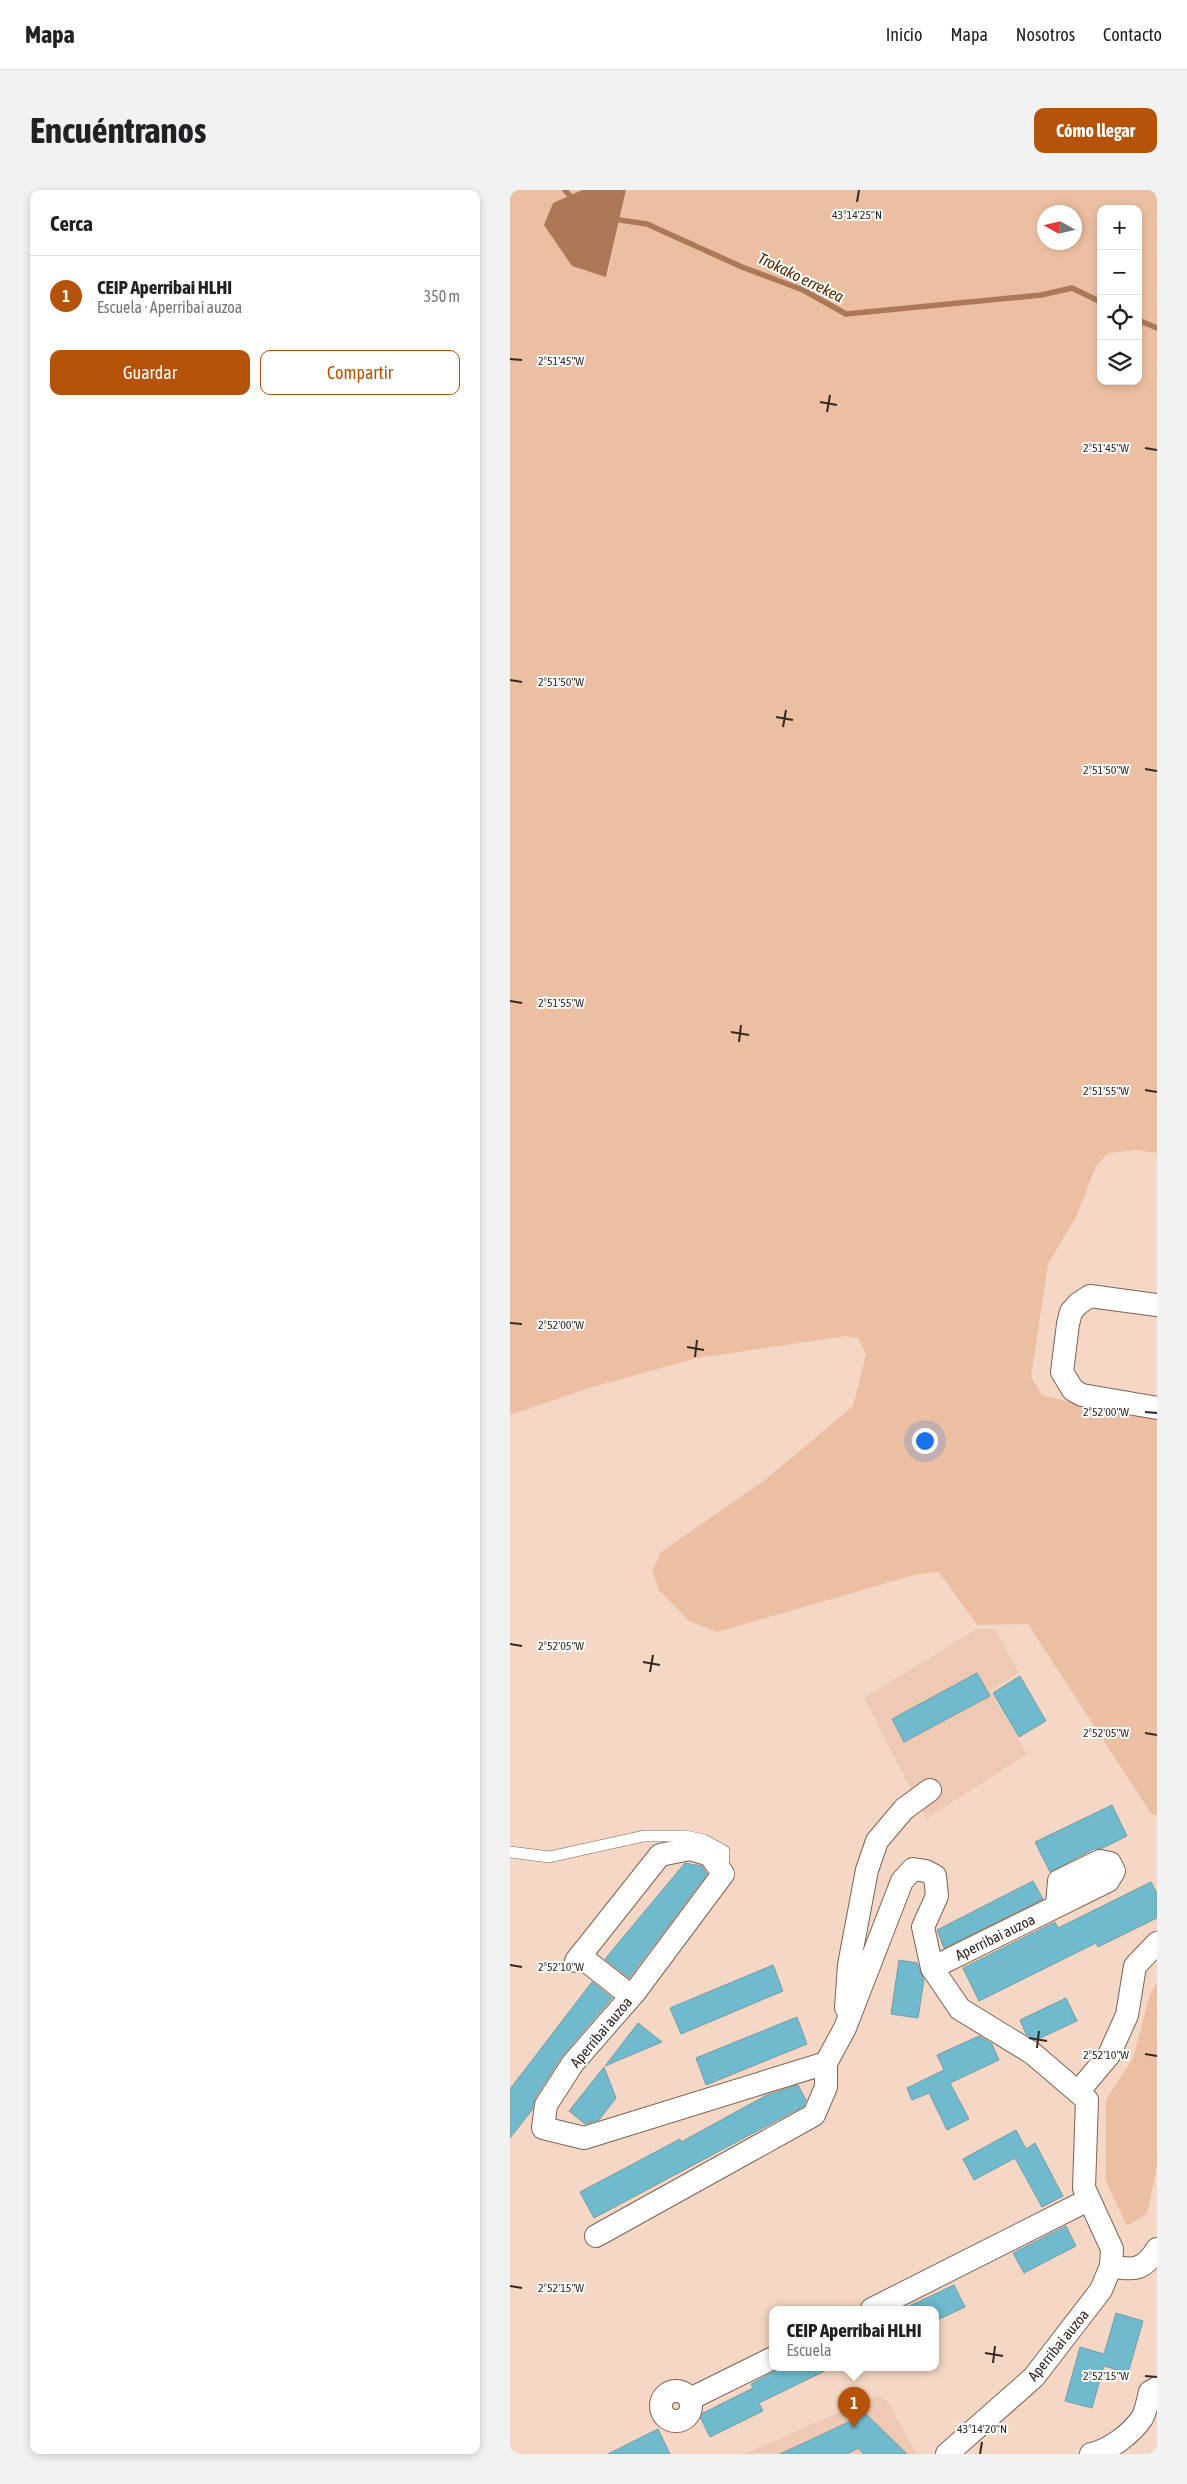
<!DOCTYPE html>
<html lang="es">
<head>
<meta charset="utf-8">
<style>
  body { margin:0; font-family:"Asap Condensed",sans-serif; background:#f2f2f2; color:#202124 }
  .controls { position:absolute; right:15px; top:15px; display:grid; overflow:hidden; border-radius:10px; box-shadow:0 2px 8px #0003 }
  .controls button { width:45px; height:45px; display:grid; place-items:center; padding:0; border:0; border-bottom:1px solid #e0e0e0; background:#fff; color:#202124; font:25px sans-serif }
  .compass { position:absolute; left:527px; top:15px; width:45px; height:45px; border-radius:50%; background:#fff; box-shadow:0 2px 8px #0003; rotate:278deg }
  .you { position:absolute; left:414px; top:1250px; width:18px; height:18px; margin:-12px; border:4px solid #fff; border-radius:50%; background:#1a73e8; box-shadow:0 0 0 8px #1a73e833 }
  .badge { display:grid; place-items:center; width:32px; height:32px; border-radius:50%; background:#b45309; color:#fff; font-size:16px; font-weight:700 }
  .pin { position:absolute; translate:-50% -41px; filter:drop-shadow(0 1px 2px #0008) }
  .pin::after { content:''; position:absolute; top:26px; width:18px; height:15px; background:inherit; clip-path:polygon(0 0,100% 0,50% 100%) }
  .popup { position:absolute; left:259px; top:2116px; width:170px; height:65px; box-sizing:border-box; display:grid; place-content:center; border-radius:10px; background:#fff; filter:drop-shadow(0 1px 4px #0005); font-size:16px; white-space:nowrap; color:#757577 }
  .popup b { font-size:19px; color:#202124 }
  .popup::after { content:''; position:absolute; left:50%; top:100%; margin-left:-10px; border:10px solid transparent; border-top-color:#fff }
  .list { margin:0; padding:0; list-style:none }
  h2 { display:flex; justify-content:space-between; align-items:center; height:65px; margin:0; padding:0 20px; font-size:21px }
  h2 small { font-size:16px; font-weight:400; color:#757577 }
  .list li { display:grid; grid-template-columns:32px 1fr auto; gap:15px; align-items:center; box-sizing:border-box; height:80px; padding:0 20px; border-top:1px solid #e0e0e0 }
  .list b { display:block; font-size:19px; white-space:nowrap }
  .list p { margin:0; font-size:16px; white-space:nowrap; color:#757577 }
  .list em { font-size:16px; font-style:normal; color:#757577 }
  .actions { display:flex; gap:10px; padding:15px 20px }
  .actions a { flex:1; padding:11px 0; border:1px solid #b45309; border-radius:10px; text-align:center; font-size:18px; color:#b45309 }
  .actions .main { background:#b45309; color:#fff }
  .icon { flex:none; width:28px; height:28px; fill:none; stroke:currentColor; stroke-width:2; stroke-linecap:round; stroke-linejoin:round }
  .map { position:relative; flex:none; width:647px; height:2264px; overflow:hidden; border-radius:10px }
  header { display:flex; align-items:center; gap:30px; box-sizing:border-box; height:70px; padding:0 25px; background:#fff; border-bottom:1px solid #e0e0e0 }
  header strong { font-size:24px }
  nav { display:flex; gap:28px; margin-inline-start:auto; font-size:18px }
  .intro { display:flex; align-items:center; justify-content:space-between; box-sizing:border-box; height:120px; padding:0 30px }
  h1 { margin:0; font-size:35px }
  .button { padding:12px 22px; border-radius:10px; background:#b45309; color:#fff; font-size:18px; font-weight:700 }
  main { display:flex; gap:30px; padding:0 30px }
  aside { flex:1; background:#fff; border-radius:10px; box-shadow:0 2px 8px #0003 }
  .map>svg:first-child { display:block }
  .built { fill:#eec9b3 }
  .green { fill:#ecbfa3; fill-rule:evenodd }
  .water { fill:#ac7858 }
  .lines { fill:none; stroke-linecap:round; stroke-linejoin:round }
  .stream { stroke:#ac7858; stroke-width:5.5 }
  .building { fill:#6fbacd; stroke:#789ca5 }
  .lane-casing { stroke:#7d6353; stroke-width:12 }
  .street-casing { stroke:#7d6353; stroke-width:24 }
  .lane { stroke:#fff; stroke-width:11 }
  .street { stroke:#fff; stroke-width:22 }
  .ticks { fill:none; stroke:#342922; stroke-width:2 }
  .labels { text-anchor:middle; dominant-baseline:central; stroke-width:4; stroke-linejoin:round; paint-order:stroke }
  .street-label { font-size:15px; fill:#342922; stroke:#fff }
  .water-label { font-size:16px; font-style:italic; fill:#5b2900; stroke:#fff }
  .ticks-label { font-size:12px; text-anchor:middle; fill:#342922; stroke:#fff; stroke-width:4; stroke-linejoin:round; paint-order:stroke }
</style>
</head>
<body>
<header>
<strong>Mapa</strong>
<nav><a>Inicio</a><a>Mapa</a><a>Nosotros</a><a>Contacto</a></nav>
</header>
<div class="intro"><h1>Encuéntranos</h1><a class="button">Cómo llegar</a></div>
<main>
<aside>
<h2>Cerca<small></small></h2>
<ul class="list">
<li><span class="badge">1</span><div><b>CEIP Aperribai HLHI</b><p>Escuela · Aperribai auzoa</p></div><em>350 m</em></li>
</ul>
<div class="actions"><a class="main">Guardar</a><a>Compartir</a></div>
</aside>
<div class="map">
<svg width="647" height="2264" viewBox="0 0 647 2264">
  <rect width="100%" height="100%" fill="#f5d7c5"/>
  <!-- built -->
  <g class="built">
    <path d="M 467,1439 L 485,1439 L 509,1483 L 480,1501 L 517,1564 L 416,1629 L 354,1508 Z"/>
    <path d="M 367,2206 L 378,2212 L 407,2264 L 234,2264 Z"/>
  </g>
  <!-- green -->
  <g class="green">
    <path d="M 0,0 L 72,0 L 43,13 L 97,87 L 116,0 L 647,0 L 647,963 L 626,960 L 598,963 L 586,976 L 567,1025 L 538,1074 L 521,1187 L 532,1205 L 607,1224 L 647,1229 L 647,1625 L 642,1625 L 518,1434 L 467,1435 L 429,1382 L 408,1384 L 207,1442 L 179,1431 L 149,1400 L 142,1381 L 151,1362 L 255,1290 L 343,1216 L 356,1164 L 348,1148 L 337,1146 L 187,1168 L 79,1198 L 0,1225 ZM 591,19 L 628,19 L 628,191 L 591,191 ZM 534,22 L 564,22 L 564,52 L 534,52 Z"/>
    <path d="M 647,1793 L 647,1975 L 637,2024 L 617,2036 L 596,1991 L 596,1910 L 623,1868 L 640,1804 Z"/>
  </g>
  <!-- water -->
  <path class="water" d="M 72,0 L 116,0 L 96,87 L 62,76 L 34,35 L 43,13 Z"/>
  <g class="lines">
    <!-- stream -->
    <g class="stream">
      <path d="M 55,0 L 65,12"/>
      <path d="M 103,29 L 137,34 L 232,77 L 293,100 L 336,124 L 531,105 L 562,98 L 591,112"/>
      <path d="M 628,130 L 647,138"/>
    </g>
  </g>
  <!-- building -->
  <g class="building">
    <path d="M 467,1483 L 480,1506 L 394,1552 L 382,1529 Z"/>
    <path d="M 510,1486 L 536,1531 L 509,1547 L 483,1503 Z"/>
    <path d="M 602,1615 L 617,1646 L 593,1658 L 584,1659 L 540,1682 L 525,1652 Z"/>
    <path d="M 175,1673 L 192,1676 L 197,1684 L 119,1788 L 95,1769 Z"/>
    <path d="M 523,1691 L 533,1709 L 434,1758 L 427,1740 Z"/>
    <path d="M 641,1692 L 647,1703 L 647,1728 L 588,1757 L 586,1753 L 469,1811 L 453,1778 L 545,1732 L 548,1738 Z"/>
    <path d="M 389,1770 L 407,1773 L 414,1790 L 408,1828 L 381,1824 Z"/>
    <path d="M 263,1775 L 273,1801 L 171,1844 L 160,1818 Z"/>
    <path d="M 82,1792 L 102,1808 L 52,1866 L 25,1908 L 22,1920 L 0,1948 L 0,1899 Z"/>
    <path d="M 556,1808 L 567,1831 L 526,1850 L 516,1844 L 510,1830 Z"/>
    <path d="M 287,1827 L 297,1854 L 196,1895 L 186,1868 Z"/>
    <path d="M 128,1833 L 152,1852 L 95,1876 Z"/>
    <path d="M 469,1846 L 482,1854 L 489,1870 L 440,1893 L 459,1929 L 437,1940 L 419,1903 L 402,1910 L 397,1898 L 434,1880 L 427,1865 Z"/>
    <path d="M 94,1877 L 106,1908 L 89,1930 L 75,1934 L 59,1921 Z"/>
    <path d="M 288,1895 L 296,1910 L 294,1916 L 84,2028 L 70,2002 L 170,1949 L 171,1952 L 255,1906 Z"/>
    <path d="M 506,1940 L 516,1959 L 525,1953 L 553,2006 L 532,2017 L 505,1968 L 464,1990 L 453,1969 Z"/>
    <path d="M 556,2036 L 566,2056 L 514,2083 L 503,2063 Z"/>
    <path d="M 444,2095 L 455,2117 L 425,2131 L 425,2119 L 393,2119 Z"/>
    <path d="M 606,2123 L 633,2131 L 618,2183 L 594,2176 L 582,2218 L 555,2211 L 570,2157 L 594,2164 Z"/>
    <path d="M 272,2177 L 323,2177 L 249,2213 L 253,2221 L 200,2247 L 189,2225 L 243,2198 L 241,2194 Z"/>
    <path d="M 356,2224 L 397,2264 L 354,2264 L 348,2258 L 337,2264 L 270,2264 Z"/>
    <path d="M 148,2239 L 160,2264 L 98,2264 Z"/>
  </g>
  <g class="lines">
    <defs>
      <path id="lane" d="M 0,1662 L 39,1667 L 134,1646 L 175,1646 L 194,1650 L 214,1661 L 213,1679"/>
      <g id="street">
        <path d="M 647,1115 L 580,1106 L 568,1114 L 561,1122 L 558,1134 L 552,1182 L 563,1200 L 572,1205 L 647,1218"/>
        <path d="M 70,1766 L 121,1806"/>
        <path d="M 66,1771 L 150,1665 L 180,1659 L 200,1665 L 213,1684 L 125,1802 L 63,1873 L 36,1915 L 33,1938 L 74,1948 L 316,1873 L 335,1838 L 392,1691 L 403,1679 L 416,1681 L 425,1686 L 427,1706 L 413,1737 L 422,1778 L 450,1819 L 522,1863 L 577,1910 L 574,1998 L 602,2059 L 601,2076 L 591,2100 L 524,2187 L 437,2264"/>
        <path d="M 422,1778 L 598,1691 L 604,1681 L 600,1673 L 590,1671 L 549,1691 L 547,1716"/>
        <path d="M 336,1818 L 339,1775 L 357,1680 L 367,1651 L 394,1619 L 420,1600"/>
        <path d="M 568,1902 L 599,1865 L 617,1825 L 625,1776 L 647,1753"/>
        <path d="M 86,2046 L 304,1925 L 316,1897 L 316,1873"/>
        <path d="M 601,2076 C 624,2081 634,2080 647,2059"/>
        <path d="M 362,2119 L 578,2010"/>
        <circle cx="166" cy="2216" r="15"/>
        <path d="M 180,2209 L 263,2168"/>
        <path d="M 581,2264 C 599,2261 622,2243 632,2228 C 636,2221 638,2210 640,2202 L 647,2198"/>
      </g>
    </defs>
    <!-- lane casing -->
    <use href="#lane" class="lane-casing"/>
    <!-- street casing -->
    <use href="#street" class="street-casing"/>
    <!-- lane -->
    <use href="#lane" class="lane"/>
    <!-- street -->
    <use href="#street" class="street"/>
  </g>
  <!-- ticks -->
  <path class="ticks" d="M 347,12 L 349,0M 0,169 L 12,170M 310,212 L 327,215M 317,222 L 320,205M 635,258 L 647,260M 0,490 L 12,492M 266,527 L 283,530M 273,537 L 276,520M 635,579 L 647,581M 0,811 L 12,813M 221,842 L 239,845M 229,852 L 231,835M 635,900 L 647,902M 0,1133 L 12,1134M 177,1157 L 194,1160M 185,1167 L 187,1150M 635,1222 L 647,1223M 0,1454 L 12,1456M 133,1472 L 150,1475M 140,1482 L 143,1465M 635,1543 L 647,1545M 0,1775 L 12,1777M 519,1848 L 537,1851M 527,1858 L 529,1841M 635,1864 L 647,1866M 0,2096 L 12,2098M 475,2163 L 493,2166M 483,2173 L 485,2156M 635,2186 L 647,2187M 470,2264 L 472,2252"/>
  <g class="labels">
    <!-- street labels -->
    <g class="street-label">
      <text transform="translate(485 1747) rotate(-26)">Aperribai auzoa</text>
      <text transform="translate(91 1842) rotate(-50)">Aperribai auzoa</text>
      <text transform="translate(548 2155) rotate(-51)">Aperribai auzoa</text>
    </g>
    <!-- water labels -->
    <g class="water-label">
      <text transform="translate(291 87) rotate(26)">Trokako errekea</text>
    </g>
  </g>
  <g class="ticks-label">
    <text x="347" y="29">43°14'25"N</text>
    <text x="51" y="175">2°51'45"W</text>
    <text x="596" y="262">2°51'45"W</text>
    <text x="51" y="496">2°51'50"W</text>
    <text x="596" y="584">2°51'50"W</text>
    <text x="51" y="817">2°51'55"W</text>
    <text x="596" y="905">2°51'55"W</text>
    <text x="51" y="1139">2°52'00"W</text>
    <text x="596" y="1226">2°52'00"W</text>
    <text x="51" y="1460">2°52'05"W</text>
    <text x="596" y="1547">2°52'05"W</text>
    <text x="51" y="1781">2°52'10"W</text>
    <text x="596" y="1869">2°52'10"W</text>
    <text x="51" y="2102">2°52'15"W</text>
    <text x="596" y="2190">2°52'15"W</text>
    <text x="472" y="2243">43°14'20"N</text>
  </g>
</svg>
<div class="controls">
<button>+</button>
<button>−</button>
<button><svg class="icon" aria-label="locate" viewBox="0 0 24 24"><circle cx="12" cy="12" r="6"/><path d="M12 2v4M12 18v4M2 12h4M18 12h4"/></svg></button>
<button><svg class="icon" aria-label="layers" viewBox="0 0 24 24"><path d="M12 4l9 5-9 5-9-5zM3 14l9 5 9-5"/></svg></button>
</div>
<svg class="compass" viewBox="-18 -18 36 36"><path d="M0-13l5 13h-10z" fill="#e53935"/><path d="M0 13l5-13h-10z" fill="#757577"/></svg>
<div class="you"></div>
<div class="pin badge" style="left:344px;top:2238px">1</div>
<div class="popup"><b>CEIP Aperribai HLHI</b>Escuela</div>
</div>
</main>
</body>
</html>
